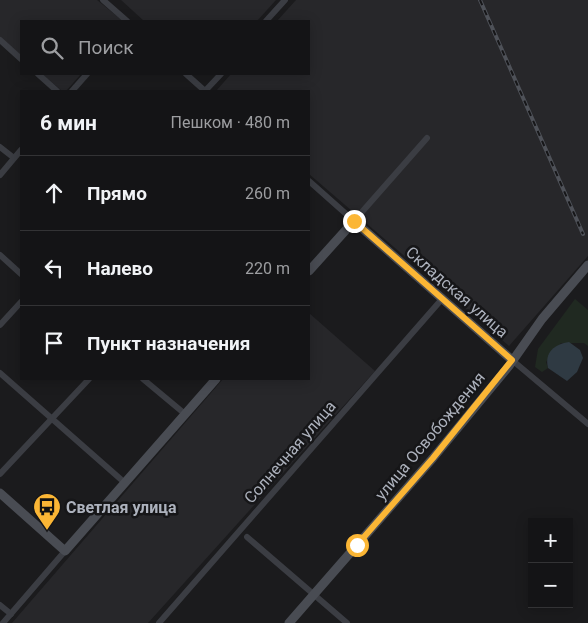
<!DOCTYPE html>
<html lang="ru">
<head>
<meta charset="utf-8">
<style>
  body { margin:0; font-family:Roboto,sans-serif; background:#212123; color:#f1f3f6 }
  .controls { position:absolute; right:15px; bottom:15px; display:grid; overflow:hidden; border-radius:0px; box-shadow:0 2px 12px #0003 }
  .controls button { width:45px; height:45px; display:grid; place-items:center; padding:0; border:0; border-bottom:1px solid #333335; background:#141416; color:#f1f3f6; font:25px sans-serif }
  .stop { position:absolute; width:15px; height:15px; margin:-11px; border:4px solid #fbb635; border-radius:50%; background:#fff }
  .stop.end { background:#fbb635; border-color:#fff; box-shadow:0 1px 5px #0008 }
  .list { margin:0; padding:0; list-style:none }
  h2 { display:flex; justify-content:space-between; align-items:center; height:65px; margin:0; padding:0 20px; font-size:21px }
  h2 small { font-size:16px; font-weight:400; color:#9d9ea1 }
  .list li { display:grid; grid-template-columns:32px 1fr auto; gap:15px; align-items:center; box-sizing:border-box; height:75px; padding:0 20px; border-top:1px solid #333335 }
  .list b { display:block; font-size:19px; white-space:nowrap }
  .list em { font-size:16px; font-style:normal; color:#9d9ea1 }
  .icon { flex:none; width:28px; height:28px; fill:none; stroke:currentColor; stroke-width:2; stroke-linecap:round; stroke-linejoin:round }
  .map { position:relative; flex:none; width:588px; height:623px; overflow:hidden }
  .search { position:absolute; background:#141416; box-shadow:0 2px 12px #0003; left:20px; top:20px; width:290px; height:55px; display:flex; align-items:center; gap:12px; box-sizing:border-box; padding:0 18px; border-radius:0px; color:#9d9ea1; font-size:19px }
  .panel { position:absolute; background:#141416; box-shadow:0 2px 12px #0003; left:20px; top:90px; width:290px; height:290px; border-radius:0px }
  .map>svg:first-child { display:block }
  .built { fill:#27272a }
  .green { fill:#202921 }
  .water { fill:#2f3a43 }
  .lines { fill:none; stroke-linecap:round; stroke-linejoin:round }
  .street { stroke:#3b3d43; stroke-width:6 }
  .secondary { stroke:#494c53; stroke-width:9 }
  .rail-casing { stroke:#4e5158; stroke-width:4 }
  .rail { stroke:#161618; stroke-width:2; stroke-dasharray:5.5; stroke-linecap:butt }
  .route { stroke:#fbb635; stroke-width:6 }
  .labels { text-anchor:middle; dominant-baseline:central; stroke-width:5; stroke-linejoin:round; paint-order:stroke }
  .street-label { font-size:16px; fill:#adb2bd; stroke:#161618 }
  .poi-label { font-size:16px; font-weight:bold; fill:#adb2bd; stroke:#161618; text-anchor:start }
</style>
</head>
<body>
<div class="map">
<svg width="588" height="623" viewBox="0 0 588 623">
  <rect width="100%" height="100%" fill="#1b1b1d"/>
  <!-- built -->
  <g class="built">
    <path d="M 0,0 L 97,0 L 123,21 L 21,21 L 21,56 L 0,37 Z"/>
    <path d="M 121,0 L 276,0 L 257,21 L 144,21 Z"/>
    <path d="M 296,0 L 588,0 L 588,256 L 509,346 L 309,174 L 309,91 L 216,91 L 231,74 L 309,74 L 309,21 L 277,21 Z"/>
    <path d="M 42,74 L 81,74 L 66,91 L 62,91 Z"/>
    <path d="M 309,313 L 375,371 L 148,623 L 12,623 L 223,379 L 309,379 Z"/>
  </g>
  <!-- green -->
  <path class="green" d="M 575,299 L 588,310 L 588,346 L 584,343 L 561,343 L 546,362 L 548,368 L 542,372 L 535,367 L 538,349 Z"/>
  <!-- water -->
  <path class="water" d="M 569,342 L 580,350 L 583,358 L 577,372 L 567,381 L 548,368 C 544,352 555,344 569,342 Z"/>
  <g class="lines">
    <!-- street -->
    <g class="street">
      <path d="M 103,0 L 127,21"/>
      <path d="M 266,21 L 285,0"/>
      <path d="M 0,40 L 21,59"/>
      <path d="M 38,74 L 57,91"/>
      <path d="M 186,74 L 205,91"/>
      <path d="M 72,91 L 87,74"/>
      <path d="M 205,91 L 221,74"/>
      <path d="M 0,147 L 14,158"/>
      <path d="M 0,175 L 21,150"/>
      <path d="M 309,181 L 354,221 L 427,138"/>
      <path d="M 0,255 L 21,274"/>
      <path d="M 0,325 L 21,302"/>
      <path d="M 512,360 L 588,424"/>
      <path d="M 0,373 L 125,483"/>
      <path d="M 143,379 L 185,414"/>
      <path d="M 0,474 L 89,379"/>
      <path d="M 247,537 L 347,623"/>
      <path d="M 0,605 L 11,614"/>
      <path d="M 3,623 L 65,551"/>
      <path d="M 159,623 L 442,299"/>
    </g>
    <!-- secondary -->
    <g class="secondary">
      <path d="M 309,271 L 354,221 L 512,360"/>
      <path d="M 0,493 L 65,551 L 216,379"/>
      <path d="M 289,623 L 433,458 L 509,366 L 542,319 L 588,265"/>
    </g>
    <defs>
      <path id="rail" d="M 480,0 L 583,234"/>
    </defs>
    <!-- rail casing -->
    <use href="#rail" class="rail-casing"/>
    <!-- rail -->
    <use href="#rail" class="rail"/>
  </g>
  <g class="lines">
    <!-- route -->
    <path class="route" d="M 354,221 L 512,360 L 433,458 L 357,545"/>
  </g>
  <!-- icons -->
  <defs>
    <symbol id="bus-pin" viewBox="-11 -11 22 30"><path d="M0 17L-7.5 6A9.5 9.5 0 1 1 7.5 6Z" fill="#fbb635" stroke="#161618"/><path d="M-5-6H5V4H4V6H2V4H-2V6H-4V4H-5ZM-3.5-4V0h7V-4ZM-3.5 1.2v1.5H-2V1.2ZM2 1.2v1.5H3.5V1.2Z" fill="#111"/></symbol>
  </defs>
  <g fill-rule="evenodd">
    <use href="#bus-pin" x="31" y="491" width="32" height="43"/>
  </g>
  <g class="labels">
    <!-- street labels -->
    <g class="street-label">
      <text transform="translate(457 292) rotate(41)">Складская улица</text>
      <text transform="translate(430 436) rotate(-50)">улица Освобождения</text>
      <text transform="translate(290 452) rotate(-49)">Солнечная улица</text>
    </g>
    <!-- poi labels -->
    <g class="poi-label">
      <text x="66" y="507">Светлая улица</text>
    </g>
  </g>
</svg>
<div class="controls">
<button>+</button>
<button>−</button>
</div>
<div class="stop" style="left:357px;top:545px"></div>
<div class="stop end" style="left:354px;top:221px"></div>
<div class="search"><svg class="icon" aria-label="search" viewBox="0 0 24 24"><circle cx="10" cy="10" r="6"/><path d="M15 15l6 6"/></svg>Поиск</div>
<section class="panel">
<h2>6 мин<small>Пешком · 480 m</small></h2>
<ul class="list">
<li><svg class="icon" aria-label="ahead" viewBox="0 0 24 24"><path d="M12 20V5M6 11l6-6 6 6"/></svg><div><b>Прямо</b></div><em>260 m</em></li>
<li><svg class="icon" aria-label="left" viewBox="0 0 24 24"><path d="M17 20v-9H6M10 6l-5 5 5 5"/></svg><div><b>Налево</b></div><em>220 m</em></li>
<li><svg class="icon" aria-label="arrive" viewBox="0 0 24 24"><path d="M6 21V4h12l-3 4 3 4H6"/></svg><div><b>Пункт назначения</b></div></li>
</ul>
</section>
</div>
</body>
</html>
